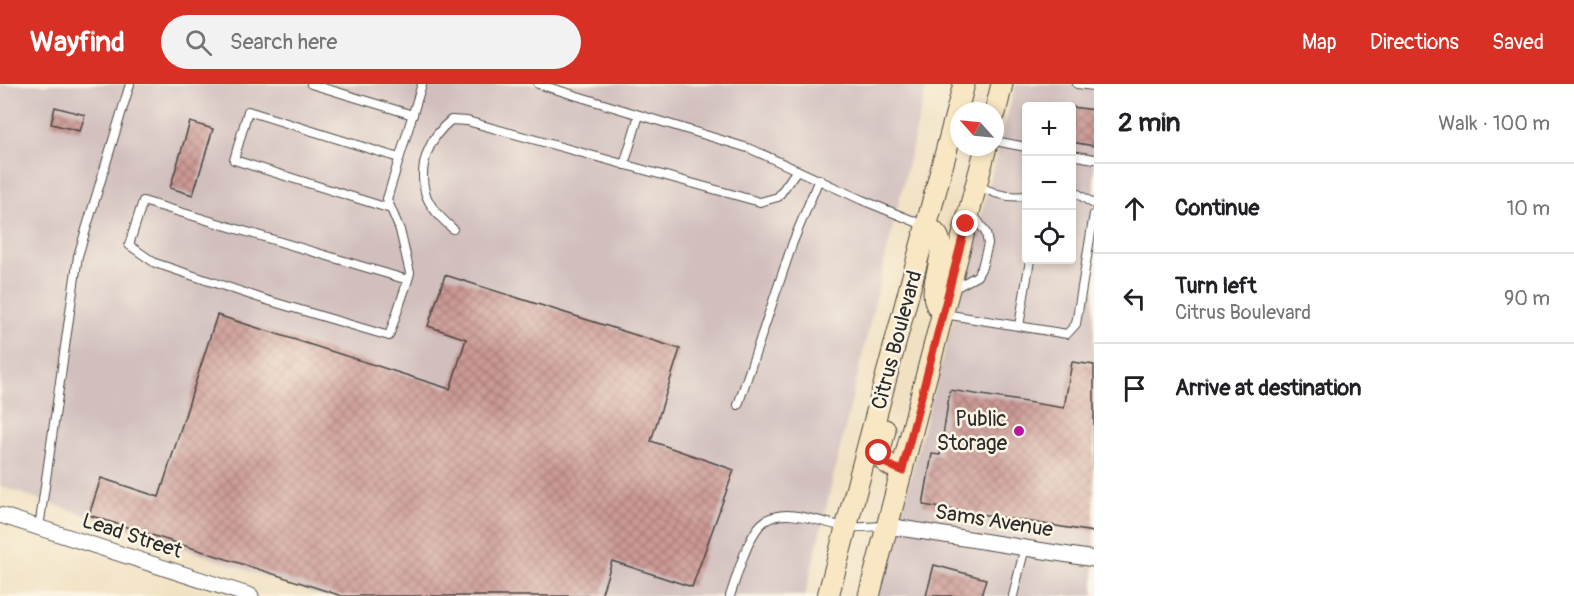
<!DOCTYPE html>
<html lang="en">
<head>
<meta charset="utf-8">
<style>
  body { margin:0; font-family:Pangolin,sans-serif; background:#f2f2f2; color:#202124 }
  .controls { position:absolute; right:18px; top:18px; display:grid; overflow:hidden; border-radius:6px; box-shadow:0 3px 9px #0003 }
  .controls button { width:54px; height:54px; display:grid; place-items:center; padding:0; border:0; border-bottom:2px solid #e0e0e0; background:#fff; color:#202124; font:30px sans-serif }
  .compass { position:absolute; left:950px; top:18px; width:54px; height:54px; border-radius:50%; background:#fff; box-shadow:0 3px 9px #0003; rotate:297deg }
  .stop { position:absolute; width:18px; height:18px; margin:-14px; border:4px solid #d93025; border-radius:50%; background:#fff }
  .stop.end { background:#d93025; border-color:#fff; box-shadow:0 2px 6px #0008 }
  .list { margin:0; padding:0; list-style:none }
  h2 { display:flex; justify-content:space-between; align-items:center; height:78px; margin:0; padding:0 24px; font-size:26px }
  h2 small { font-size:20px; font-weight:400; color:#757577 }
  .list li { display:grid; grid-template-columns:39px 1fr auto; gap:18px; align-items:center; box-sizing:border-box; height:90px; padding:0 24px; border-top:2px solid #e0e0e0 }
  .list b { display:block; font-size:22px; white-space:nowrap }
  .list p { margin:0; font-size:20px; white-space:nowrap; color:#757577 }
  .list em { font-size:20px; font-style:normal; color:#757577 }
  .icon { flex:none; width:33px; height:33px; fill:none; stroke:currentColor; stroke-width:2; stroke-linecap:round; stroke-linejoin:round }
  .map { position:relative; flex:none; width:1094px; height:512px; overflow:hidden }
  header { display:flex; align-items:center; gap:36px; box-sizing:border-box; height:84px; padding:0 30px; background:#d93025; color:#fff }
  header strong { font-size:28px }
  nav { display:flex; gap:33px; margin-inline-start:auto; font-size:21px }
  .search { width:420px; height:54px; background:#f2f2f2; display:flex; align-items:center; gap:15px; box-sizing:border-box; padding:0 21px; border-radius:33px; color:#757577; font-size:22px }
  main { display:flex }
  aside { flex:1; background:#fff }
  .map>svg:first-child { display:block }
  .industrial { fill:#d1bfbe; fill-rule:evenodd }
  .building { fill:url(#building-cross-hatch) }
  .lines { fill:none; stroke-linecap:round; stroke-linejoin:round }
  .lane-casing { stroke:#494642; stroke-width:10 }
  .street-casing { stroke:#494642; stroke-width:17 }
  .secondary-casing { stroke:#494642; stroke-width:23 }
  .lane { stroke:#fff; stroke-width:8 }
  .street { stroke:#fff; stroke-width:15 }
  .secondary { stroke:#f9e7c3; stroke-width:21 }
  .route { stroke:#d93025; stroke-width:8 }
  .poi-dot { fill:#b5179e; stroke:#fcf5e5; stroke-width:2 }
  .labels { text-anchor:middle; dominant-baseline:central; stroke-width:5; stroke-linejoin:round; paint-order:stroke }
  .street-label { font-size:21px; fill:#2b2b2b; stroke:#fcf5e5 }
  .poi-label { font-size:21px; fill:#2b2b2b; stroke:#fcf5e5; text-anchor:end }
</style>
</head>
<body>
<header>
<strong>Wayfind</strong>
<div class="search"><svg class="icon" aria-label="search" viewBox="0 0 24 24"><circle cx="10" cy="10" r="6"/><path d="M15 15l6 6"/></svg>Search here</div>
<nav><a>Map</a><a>Directions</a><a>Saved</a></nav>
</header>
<main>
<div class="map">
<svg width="1094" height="512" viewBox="0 0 1094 512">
  <defs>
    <pattern id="building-cross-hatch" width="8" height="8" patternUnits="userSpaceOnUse" patternTransform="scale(1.5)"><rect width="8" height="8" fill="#cc9995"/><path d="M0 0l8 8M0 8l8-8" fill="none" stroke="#a67d7a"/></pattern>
  </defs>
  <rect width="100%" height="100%" fill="#fcf5e5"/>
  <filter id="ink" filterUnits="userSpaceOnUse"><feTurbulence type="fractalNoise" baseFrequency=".0167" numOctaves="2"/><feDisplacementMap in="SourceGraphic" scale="12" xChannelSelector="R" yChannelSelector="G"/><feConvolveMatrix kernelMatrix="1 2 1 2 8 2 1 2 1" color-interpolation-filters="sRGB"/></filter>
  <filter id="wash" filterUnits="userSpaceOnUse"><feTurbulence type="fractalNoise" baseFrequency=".008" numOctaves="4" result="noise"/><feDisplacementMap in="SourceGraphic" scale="24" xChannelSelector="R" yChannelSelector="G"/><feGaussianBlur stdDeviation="1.35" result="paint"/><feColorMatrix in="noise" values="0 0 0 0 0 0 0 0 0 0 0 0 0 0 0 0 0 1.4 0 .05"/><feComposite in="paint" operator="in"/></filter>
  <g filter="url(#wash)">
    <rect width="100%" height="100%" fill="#f1e1c2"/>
    <!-- industrial -->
    <g class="industrial">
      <path d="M 0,0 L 927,0 L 805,512 L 322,512 L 0,402 Z"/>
      <path d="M 1016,0 L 1094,0 L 1094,512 L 876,512 L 900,432 ZM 1026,22 L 1072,22 L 1072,176 L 1026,176 Z"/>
    </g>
    <g id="blocks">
      <!-- building -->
      <g class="building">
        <path d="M 55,23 L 85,31 L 80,47 L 51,40 Z"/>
        <path d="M 1072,23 L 1094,26 L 1094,62 L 1072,58 Z"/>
        <path d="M 190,38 L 213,45 L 193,111 L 170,104 Z"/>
        <path d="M 445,191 L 680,265 L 651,357 L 734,386 L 692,503 L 612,477 L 601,512 L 342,512 L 89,431 L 101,394 L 159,413 L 217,231 L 450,305 L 466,255 L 428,242 Z"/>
        <path d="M 1072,278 L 1094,281 L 1094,448 L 923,421 L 932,370 L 940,371 L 950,306 L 1064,324 Z"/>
        <path d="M 934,481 L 986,495 L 981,512 L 926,512 Z"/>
      </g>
    </g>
  </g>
  <g filter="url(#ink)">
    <use href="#blocks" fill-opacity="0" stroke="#494642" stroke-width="1.5"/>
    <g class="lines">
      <defs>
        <g id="lane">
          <path d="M 311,0 L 413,31"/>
          <path d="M 538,0 L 751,65 L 862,116 L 926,142"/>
          <path d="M 1077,0 L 1094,2"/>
          <path d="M 995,57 L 1026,63"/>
          <path d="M 1072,71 L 1094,75"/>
          <path d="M 624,81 L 639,31"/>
          <path d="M 977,100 C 993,111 1008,114 1026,112"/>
          <path d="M 1072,109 L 1078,110 L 1094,120"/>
          <path d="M 391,125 L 234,76 L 248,27 L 399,74"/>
          <path d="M 453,145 C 442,135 429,123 425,108 C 418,80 430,53 451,36 L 467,37 L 760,118 L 778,113 L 797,86"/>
          <path d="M 408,196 L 143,117 L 129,161 L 155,179 L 263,215 L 389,252 L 408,196 L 410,189 L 400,146 L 387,115 L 422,0"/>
          <path d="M 953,205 L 977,192 L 982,183 L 988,160 L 986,149 L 973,130"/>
          <path d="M 944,230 L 1067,250 L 1076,240 L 1094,130"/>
          <path d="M 1019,242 L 1030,176"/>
          <path d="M 738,321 L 793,158 L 819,95"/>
          <path d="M 39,444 L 78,172 L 130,0"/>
          <path d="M 730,512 C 737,493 748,448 765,437 C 787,422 824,440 847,443 C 859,444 872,442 884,442"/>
          <path d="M 1013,512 L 1025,463"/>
        </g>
        <g id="street">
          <path d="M 0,431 L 251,512"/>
          <path d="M 888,442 L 1094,475"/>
        </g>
        <g id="secondary">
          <path d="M 995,29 L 1002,0"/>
          <path d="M 927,142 C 930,145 936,149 938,153 C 949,176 924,205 939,225"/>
          <path d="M 885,346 C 878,373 876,375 902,387"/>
          <path d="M 828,512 L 964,0"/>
          <path d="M 869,512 L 986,63"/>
        </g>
      </defs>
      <!-- lane casing -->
      <use href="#lane" class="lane-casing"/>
      <!-- street casing -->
      <use href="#street" class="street-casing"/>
      <!-- secondary casing -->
      <use href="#secondary" class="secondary-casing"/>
      <!-- lane -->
      <use href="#lane" class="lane"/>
      <!-- street -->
      <use href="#street" class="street"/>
      <!-- secondary -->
      <use href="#secondary" class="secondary"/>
    </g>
  </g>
  <g class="lines" filter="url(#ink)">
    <!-- route -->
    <path class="route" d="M 879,369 L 885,379 L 902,387 L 966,140"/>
  </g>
  <!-- markers -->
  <circle class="poi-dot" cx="1019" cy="347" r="6"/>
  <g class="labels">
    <!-- street labels -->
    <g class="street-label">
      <text transform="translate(897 256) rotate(-75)">Citrus Boulevard</text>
      <text transform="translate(994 437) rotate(9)">Sams Avenue</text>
      <text transform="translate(132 452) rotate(18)">Lead Street</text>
    </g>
    <!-- poi labels -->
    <g class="poi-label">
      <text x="1007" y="335">Public<tspan x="1007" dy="24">Storage</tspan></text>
    </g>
  </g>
</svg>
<div class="controls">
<button>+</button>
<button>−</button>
<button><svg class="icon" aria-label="locate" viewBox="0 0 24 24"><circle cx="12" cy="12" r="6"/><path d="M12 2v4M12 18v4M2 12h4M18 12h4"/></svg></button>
</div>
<svg class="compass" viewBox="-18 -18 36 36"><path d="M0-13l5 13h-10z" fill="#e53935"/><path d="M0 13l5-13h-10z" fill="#757577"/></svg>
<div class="stop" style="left:879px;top:369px"></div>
<div class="stop end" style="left:966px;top:140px"></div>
</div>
<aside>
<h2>2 min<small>Walk · 100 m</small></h2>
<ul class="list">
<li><svg class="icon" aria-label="ahead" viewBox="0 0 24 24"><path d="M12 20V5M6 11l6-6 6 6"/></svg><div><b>Continue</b></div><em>10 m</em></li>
<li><svg class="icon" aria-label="left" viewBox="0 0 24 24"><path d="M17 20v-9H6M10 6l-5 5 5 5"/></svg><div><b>Turn left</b><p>Citrus Boulevard</p></div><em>90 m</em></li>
<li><svg class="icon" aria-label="arrive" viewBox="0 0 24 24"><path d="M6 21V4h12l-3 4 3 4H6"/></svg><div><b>Arrive at destination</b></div></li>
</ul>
</aside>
</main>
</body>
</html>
